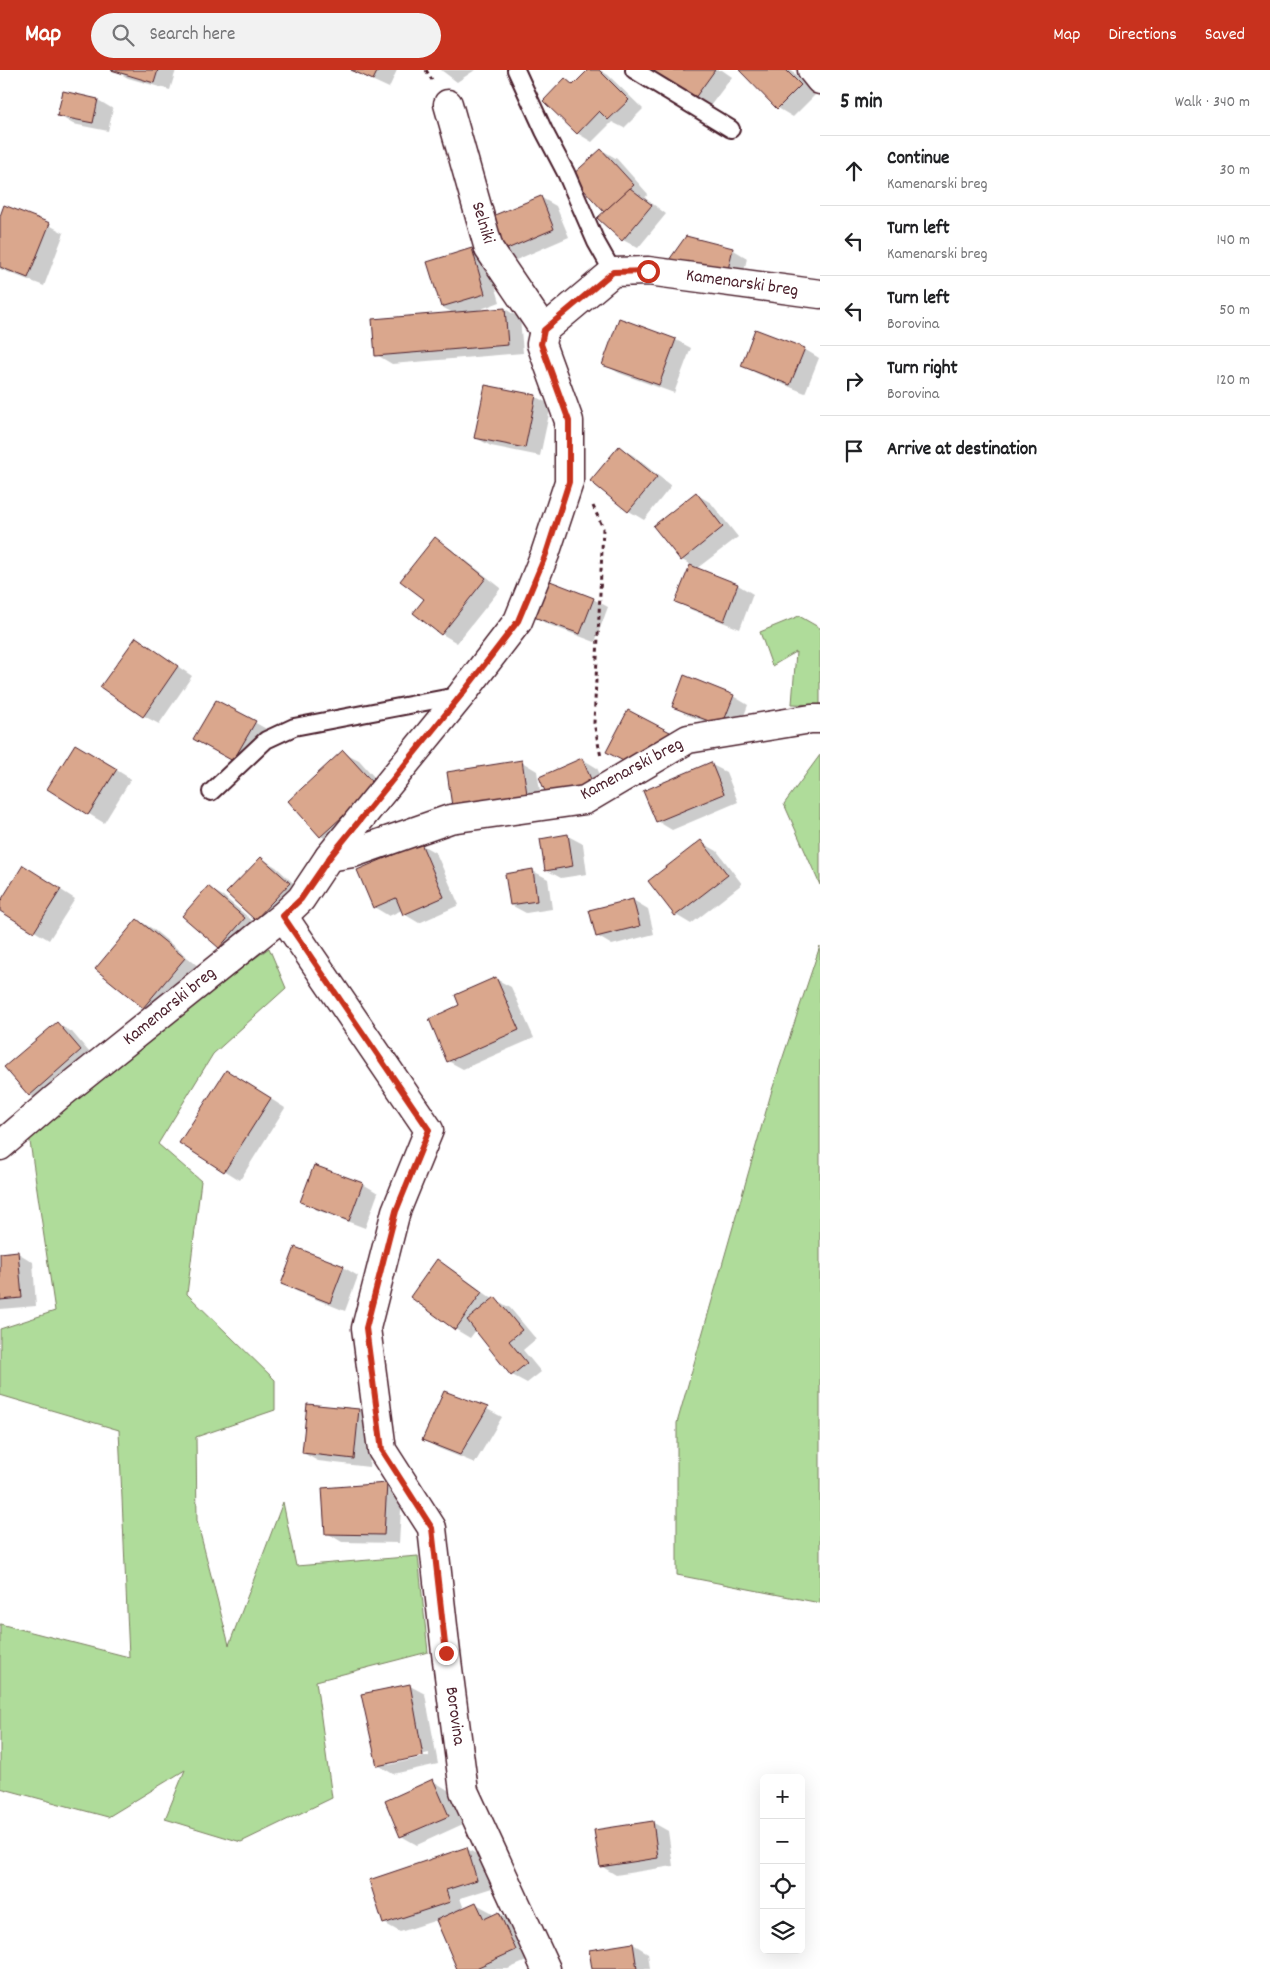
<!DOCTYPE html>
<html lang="en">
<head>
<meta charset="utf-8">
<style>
  body { margin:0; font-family:Dekko,sans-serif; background:#f2f2f2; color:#202124 }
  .controls { position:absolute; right:15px; bottom:15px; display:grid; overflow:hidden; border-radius:8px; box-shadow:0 5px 20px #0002 }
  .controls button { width:45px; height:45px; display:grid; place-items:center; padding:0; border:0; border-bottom:1px solid #e0e0e0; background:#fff; color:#202124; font:25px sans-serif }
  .stop { position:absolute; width:15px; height:15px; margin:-11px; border:4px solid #c8321e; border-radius:50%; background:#fff }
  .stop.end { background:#c8321e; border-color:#fff; box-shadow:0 1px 5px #0008 }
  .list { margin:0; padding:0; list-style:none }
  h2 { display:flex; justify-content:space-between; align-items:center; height:65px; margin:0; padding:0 20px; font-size:21px }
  h2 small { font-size:16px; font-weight:400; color:#757577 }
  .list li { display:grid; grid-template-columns:32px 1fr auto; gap:15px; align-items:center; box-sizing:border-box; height:70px; padding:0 20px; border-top:1px solid #e0e0e0 }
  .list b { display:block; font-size:19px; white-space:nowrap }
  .list p { margin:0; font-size:16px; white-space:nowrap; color:#757577 }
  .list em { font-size:16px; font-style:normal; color:#757577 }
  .icon { flex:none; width:28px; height:28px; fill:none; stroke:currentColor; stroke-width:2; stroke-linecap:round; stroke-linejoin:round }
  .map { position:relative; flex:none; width:820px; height:1899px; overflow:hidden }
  header { display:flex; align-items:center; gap:30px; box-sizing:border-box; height:70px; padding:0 25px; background:#c8321e; color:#fff }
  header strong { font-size:24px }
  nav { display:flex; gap:28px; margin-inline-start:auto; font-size:18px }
  .search { width:350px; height:45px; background:#f2f2f2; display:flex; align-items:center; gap:12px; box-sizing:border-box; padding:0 18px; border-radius:28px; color:#757577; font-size:19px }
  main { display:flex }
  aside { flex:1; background:#fff }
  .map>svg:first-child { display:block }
  .green { fill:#afdc9a; stroke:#7c7e62 }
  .shadow { fill:#0003; fill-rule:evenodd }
  .building { fill:#daa78d; stroke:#4a1f2b }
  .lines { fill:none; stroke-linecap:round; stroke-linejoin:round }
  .lane-casing { stroke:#4a1f2b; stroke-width:20 }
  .street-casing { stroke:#4a1f2b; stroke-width:31 }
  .path { stroke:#4a1f2b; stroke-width:3; stroke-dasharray:4 4; stroke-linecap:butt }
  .lane { stroke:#fff; stroke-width:16 }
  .street { stroke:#fff; stroke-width:28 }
  .route { stroke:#c8321e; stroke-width:6 }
  .labels { text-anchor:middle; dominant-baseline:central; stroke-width:4.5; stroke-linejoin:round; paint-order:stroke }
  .street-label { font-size:18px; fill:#4a1f2b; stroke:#fff }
</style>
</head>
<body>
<header>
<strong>Map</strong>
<div class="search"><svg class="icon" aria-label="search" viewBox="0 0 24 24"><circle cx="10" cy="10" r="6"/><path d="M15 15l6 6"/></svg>Search here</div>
<nav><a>Map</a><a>Directions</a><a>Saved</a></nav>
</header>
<main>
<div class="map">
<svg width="820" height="1899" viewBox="0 0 820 1899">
  <rect width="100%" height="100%" fill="#fff"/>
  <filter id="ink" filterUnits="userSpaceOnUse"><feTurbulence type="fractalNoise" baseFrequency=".02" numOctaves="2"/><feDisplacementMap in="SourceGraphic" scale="10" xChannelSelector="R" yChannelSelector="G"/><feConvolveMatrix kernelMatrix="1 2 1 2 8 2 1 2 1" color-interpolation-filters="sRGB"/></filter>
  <g filter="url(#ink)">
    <!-- green -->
    <g class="green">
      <path d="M 799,546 L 820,558 L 820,635 L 792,634 L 796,582 L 772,596 L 760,562 Z"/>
      <path d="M 820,685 L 820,815 L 784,734 Z"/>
      <path d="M 820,876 L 820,1533 L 677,1505 L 677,1353 L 772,1020 Z"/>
      <path d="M 269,878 L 286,918 L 213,984 L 158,1074 L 201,1111 L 187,1224 L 275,1310 L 275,1340 L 196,1367 L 197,1451 L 229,1575 L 283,1432 L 296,1496 L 418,1486 L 428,1582 L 316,1611 L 332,1728 L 241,1772 L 165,1749 L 185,1700 L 108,1747 L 0,1718 L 0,1554 L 129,1587 L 119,1360 L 0,1325 L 0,1259 L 55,1241 L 29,1065 L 193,933 Z"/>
    </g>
    <!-- shadow -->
    <g class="shadow">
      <path d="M 114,0 L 176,0 L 170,20 L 128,8 Z"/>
      <path d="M 350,0 L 397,0 L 389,18 Z"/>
      <path d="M 441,0 L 475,0 L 457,12 Z"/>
      <path d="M 589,0 L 600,0 L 608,5 L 643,39 L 624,58 L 612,52 L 592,72 L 577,63 L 565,10 L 575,15 Z"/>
      <path d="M 650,0 L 722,0 L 732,7 L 707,40 Z"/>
      <path d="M 741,0 L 791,0 L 815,25 L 793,47 L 778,38 Z"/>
      <path d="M 63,22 L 98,30 L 113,39 L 108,61 L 73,54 L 58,45 Z"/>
      <path d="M 602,80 L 617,89 L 648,124 L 645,128 L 666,144 L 638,178 L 623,170 L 606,142 Z"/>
      <path d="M 540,127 L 556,136 L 569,167 L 516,190 L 501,182 Z"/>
      <path d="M 5,137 L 49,155 L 64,163 L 44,216 L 0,199 L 0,149 Z"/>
      <path d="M 732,179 L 747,188 L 742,211 L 686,198 Z"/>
      <path d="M 471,180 L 487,188 L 500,232 L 473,242 L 505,239 L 520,248 L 523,283 L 392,294 L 377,285 L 453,243 L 442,237 Z"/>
      <path d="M 676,270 L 691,278 L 674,323 L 619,303 L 604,294 Z"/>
      <path d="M 804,279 L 819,288 L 805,323 L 758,304 L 743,296 Z"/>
      <path d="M 536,327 L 551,335 L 540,386 L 491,376 L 476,368 Z"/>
      <path d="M 619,377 L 634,386 L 671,416 L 644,450 L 629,441 Z"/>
      <path d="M 696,424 L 711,433 L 738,467 L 696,499 L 738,515 L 753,524 L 740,559 L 692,540 L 677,531 L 691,495 L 682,490 Z"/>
      <path d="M 435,469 L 450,478 L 501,518 L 457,573 L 442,564 L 415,543 L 426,529 Z"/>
      <path d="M 593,529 L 608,537 L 595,572 L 547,554 L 532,545 Z"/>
      <path d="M 136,568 L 192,606 L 159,654 L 144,646 Z"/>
      <path d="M 733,626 L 748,635 L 737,664 L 688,645 L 673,636 Z"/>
      <path d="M 216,631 L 270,661 L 249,699 L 210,677 Z"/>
      <path d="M 343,682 L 359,690 L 391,726 L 336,775 L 321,766 L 289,731 Z"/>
      <path d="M 91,684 L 131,709 L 104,753 L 89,744 Z"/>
      <path d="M 582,689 L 597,698 L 608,722 L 540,708 Z"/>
      <path d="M 522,692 L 537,701 L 543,740 L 455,742 Z"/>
      <path d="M 710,694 L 726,702 L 738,732 L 672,760 L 657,751 Z"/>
      <path d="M 568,766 L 583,774 L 587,804 L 561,808 L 546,800 Z"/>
      <path d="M 701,772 L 717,781 L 742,814 L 691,854 L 676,845 L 650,811 Z"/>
      <path d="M 420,774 L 436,783 L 459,835 L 419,853 L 404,844 L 402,840 L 389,846 L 374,837 Z"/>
      <path d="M 261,788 L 276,797 L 304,823 L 270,858 L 255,849 Z"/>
      <path d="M 533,801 L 548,809 L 552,839 L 526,843 L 511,835 Z"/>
      <path d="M 39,806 L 75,829 L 49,870 L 0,840 L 0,834 Z"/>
      <path d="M 208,818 L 223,826 L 260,857 L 235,886 L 220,877 L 184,846 Z"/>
      <path d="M 633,830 L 648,839 L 654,864 L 612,875 L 597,866 Z"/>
      <path d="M 138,850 L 153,859 L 199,897 L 158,946 L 143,937 Z"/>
      <path d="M 496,909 L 511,917 L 534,968 L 463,999 L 448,991 L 461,936 Z"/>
      <path d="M 57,954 L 72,962 L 95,989 L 45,1034 L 30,1025 Z"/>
      <path d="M 241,1010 L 285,1038 L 240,1110 L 181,1073 Z"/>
      <path d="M 315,1096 L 363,1114 L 378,1123 L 365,1158 L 317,1140 L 302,1131 Z"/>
      <path d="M 18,1183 L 33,1192 L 36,1236 L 0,1239 L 0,1184 Z"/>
      <path d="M 438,1191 L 453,1200 L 494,1230 L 495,1229 L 510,1238 L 536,1269 L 523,1280 L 541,1302 L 527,1313 L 512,1305 L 476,1260 L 470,1268 L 455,1259 Z"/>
      <path d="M 343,1197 L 358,1206 L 345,1241 L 298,1222 L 283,1214 Z"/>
      <path d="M 445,1322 L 487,1339 L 502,1347 L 475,1393 L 438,1378 L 423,1369 Z"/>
      <path d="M 308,1335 L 359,1341 L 374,1349 L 369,1397 L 318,1391 L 303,1383 Z"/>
      <path d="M 387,1414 L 402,1423 L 399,1473 L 342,1472 L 327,1463 L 323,1419 Z"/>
      <path d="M 410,1616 L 425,1624 L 438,1694 L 393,1704 L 378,1695 ZM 429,1683 L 429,1686 L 389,1695 L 389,1692 Z"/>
      <path d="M 433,1711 L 448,1720 L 463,1754 L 417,1775 L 401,1766 Z"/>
      <path d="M 652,1752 L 668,1761 L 673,1796 L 616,1805 L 601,1796 Z"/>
      <path d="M 467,1779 L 482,1787 L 492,1818 L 460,1828 L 464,1839 L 476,1834 L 491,1842 L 493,1846 L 499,1843 L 514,1852 L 531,1889 L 508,1899 L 458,1899 L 437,1850 L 400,1862 L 384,1853 Z"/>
      <path d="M 633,1874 L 648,1883 L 650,1899 L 593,1899 Z"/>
    </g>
    <!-- building -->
    <g class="building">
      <path d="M 111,0 L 158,0 L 154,13 Z"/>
      <path d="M 351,0 L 378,0 L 373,10 Z"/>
      <path d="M 588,0 L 599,0 L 629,30 L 608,50 L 599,41 L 577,64 L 543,31 L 565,8 L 573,15 Z"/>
      <path d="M 648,0 L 715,0 L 692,32 Z"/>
      <path d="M 739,0 L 786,0 L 801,15 L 777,39 Z"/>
      <path d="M 63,21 L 98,29 L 93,53 L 57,46 Z"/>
      <path d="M 601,79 L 634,115 L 604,142 L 571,106 Z"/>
      <path d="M 630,118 L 652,135 L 622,171 L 597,148 Z"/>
      <path d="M 541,126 L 554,159 L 500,182 L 485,149 Z"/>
      <path d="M 4,135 L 50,153 L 28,208 L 0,197 L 0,146 Z"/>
      <path d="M 686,166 L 733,178 L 727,204 L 669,190 Z"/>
      <path d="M 472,178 L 485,224 L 441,237 L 427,192 Z"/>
      <path d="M 505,238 L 508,275 L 375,286 L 372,249 Z"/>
      <path d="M 619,248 L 676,269 L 659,315 L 602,295 Z"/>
      <path d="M 755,259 L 805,278 L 790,315 L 741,296 Z"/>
      <path d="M 485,315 L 536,325 L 525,378 L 474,368 Z"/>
      <path d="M 619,376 L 657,407 L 628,442 L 590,411 Z"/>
      <path d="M 696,422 L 723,457 L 681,491 L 653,456 Z"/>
      <path d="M 435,467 L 486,508 L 441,565 L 413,543 L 424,529 L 400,511 Z"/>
      <path d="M 690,495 L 738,514 L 724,551 L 675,532 Z"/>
      <path d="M 545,509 L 594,528 L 580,564 L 531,546 Z"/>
      <path d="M 136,567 L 178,596 L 143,647 L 100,617 Z"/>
      <path d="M 684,605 L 734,625 L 722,656 L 672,637 Z"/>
      <path d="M 216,630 L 256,651 L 233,691 L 193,669 Z"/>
      <path d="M 628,640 L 670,662 L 657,686 L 637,698 L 606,682 Z"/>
      <path d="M 75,674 L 117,699 L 88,745 L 47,719 Z"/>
      <path d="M 343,680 L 376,716 L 320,767 L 288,731 Z"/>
      <path d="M 582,688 L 593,714 L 550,733 L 539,707 Z"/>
      <path d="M 522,690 L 528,731 L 453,743 L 447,702 Z"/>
      <path d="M 711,692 L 724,724 L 656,752 L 643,721 Z"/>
      <path d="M 568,764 L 573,796 L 545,801 L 540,769 Z"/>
      <path d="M 701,770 L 728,805 L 675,846 L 648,811 Z"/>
      <path d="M 421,773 L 444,827 L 403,845 L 396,828 L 373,838 L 357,800 Z"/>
      <path d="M 261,787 L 290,813 L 255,850 L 226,823 Z"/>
      <path d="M 23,795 L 61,819 L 34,862 L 0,841 L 0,832 Z"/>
      <path d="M 533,799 L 537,831 L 510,835 L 505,804 Z"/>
      <path d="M 208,816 L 245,848 L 219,878 L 182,846 Z"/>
      <path d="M 633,829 L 640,856 L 596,867 L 589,840 Z"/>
      <path d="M 137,849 L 185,888 L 143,938 L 95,899 Z"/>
      <path d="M 496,907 L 519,960 L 447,992 L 429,949 L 459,935 L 455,925 Z"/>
      <path d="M 57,952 L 81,980 L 29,1026 L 4,997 Z"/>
      <path d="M 226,1000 L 271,1028 L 224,1102 L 179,1073 Z"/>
      <path d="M 314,1095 L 363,1113 L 349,1151 L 300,1132 Z"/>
      <path d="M 295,1177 L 344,1196 L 330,1233 L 281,1214 Z"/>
      <path d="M 18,1181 L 22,1228 L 0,1230 L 0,1183 Z"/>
      <path d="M 437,1189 L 482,1222 L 455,1260 L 410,1227 Z"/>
      <path d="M 495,1227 L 522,1260 L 509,1271 L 527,1293 L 511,1306 L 467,1250 Z"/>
      <path d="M 444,1321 L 488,1337 L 460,1385 L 422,1370 Z"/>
      <path d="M 307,1334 L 359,1339 L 354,1389 L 302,1383 Z"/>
      <path d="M 387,1413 L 384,1465 L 325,1464 L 322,1418 Z"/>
      <path d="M 410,1614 L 423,1686 L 377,1696 L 361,1624 Z"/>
      <path d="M 433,1709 L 449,1746 L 400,1767 L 385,1731 Z"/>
      <path d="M 653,1751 L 658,1788 L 600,1797 L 594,1760 Z"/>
      <path d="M 467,1777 L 477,1810 L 446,1820 L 450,1832 L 383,1854 L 369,1810 Z"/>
      <path d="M 476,1832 L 484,1849 L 499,1842 L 516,1880 L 474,1899 L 457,1899 L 436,1850 Z"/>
      <path d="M 633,1873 L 637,1899 L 592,1899 L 589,1880 Z"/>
    </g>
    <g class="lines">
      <defs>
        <g id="lane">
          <path d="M 516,0 L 544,61 L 566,103 L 596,172 L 613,202"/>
          <path d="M 634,0 L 731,59"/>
          <path d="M 211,722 L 266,670 L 294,657 L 462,625"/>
        </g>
        <g id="street">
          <path d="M 812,0 L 820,10"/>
          <path d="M 448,34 L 489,179 L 544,260"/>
          <path d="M 329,787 L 462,624 L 518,551 L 545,484 L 569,412 L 569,351 L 541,274 L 544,260 L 613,202 L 648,201 L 820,224"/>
          <path d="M 283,846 L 429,1060 L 396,1141 L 366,1258 L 382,1380 L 432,1458 L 446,1583 L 464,1721 L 546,1899"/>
          <path d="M 0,1076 L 56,1028 L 283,846 L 301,829 L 329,787 L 353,783 L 450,749 L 585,730 L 688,669 L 811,649 L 820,649"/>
        </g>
      </defs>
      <!-- lane casing -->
      <use href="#lane" class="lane-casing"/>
      <!-- street casing -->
      <use href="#street" class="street-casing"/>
      <!-- path -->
      <g class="path">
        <path d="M 426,0 L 432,10"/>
        <path d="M 593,436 L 603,458 L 594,653 L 601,687"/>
      </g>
      <!-- lane -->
      <use href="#lane" class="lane"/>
      <!-- street -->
      <use href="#street" class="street"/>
    </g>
  </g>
  <g class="lines" filter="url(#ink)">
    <!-- route -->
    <path class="route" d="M 446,1583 L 432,1458 L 382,1380 L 366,1258 L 396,1141 L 429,1060 L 283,846 L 301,829 L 330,787 L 462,624 L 518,551 L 546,484 L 569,412 L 569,351 L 541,274 L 544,260 L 613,202 L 648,201"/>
  </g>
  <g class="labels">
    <!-- street labels -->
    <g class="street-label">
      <text transform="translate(482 153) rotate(73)">Selniki</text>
      <text transform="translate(742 214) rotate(8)">Kamenarski breg</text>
      <text transform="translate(632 700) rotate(-28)">Kamenarski breg</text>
      <text transform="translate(170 937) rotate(-39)">Kamenarski breg</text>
      <text transform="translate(454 1646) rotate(82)">Borovina</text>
    </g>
  </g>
</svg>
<div class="controls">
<button>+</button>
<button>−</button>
<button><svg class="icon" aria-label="locate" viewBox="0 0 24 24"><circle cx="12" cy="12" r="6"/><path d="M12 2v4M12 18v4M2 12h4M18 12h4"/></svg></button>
<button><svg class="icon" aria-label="layers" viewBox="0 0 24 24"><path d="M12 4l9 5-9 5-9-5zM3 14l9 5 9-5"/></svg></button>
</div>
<div class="stop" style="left:648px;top:201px"></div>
<div class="stop end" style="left:446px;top:1583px"></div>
</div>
<aside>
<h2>5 min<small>Walk · 340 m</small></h2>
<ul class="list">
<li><svg class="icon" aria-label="ahead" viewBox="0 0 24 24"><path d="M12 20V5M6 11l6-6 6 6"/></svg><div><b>Continue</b><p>Kamenarski breg</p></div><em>30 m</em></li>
<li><svg class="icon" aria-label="left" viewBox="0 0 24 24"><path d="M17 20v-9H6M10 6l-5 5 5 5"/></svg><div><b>Turn left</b><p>Kamenarski breg</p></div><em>140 m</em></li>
<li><svg class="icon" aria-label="left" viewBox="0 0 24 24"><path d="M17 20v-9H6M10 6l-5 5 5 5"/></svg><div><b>Turn left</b><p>Borovina</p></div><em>50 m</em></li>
<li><svg class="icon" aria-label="right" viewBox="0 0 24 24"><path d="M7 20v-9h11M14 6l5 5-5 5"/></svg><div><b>Turn right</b><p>Borovina</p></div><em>120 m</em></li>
<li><svg class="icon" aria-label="arrive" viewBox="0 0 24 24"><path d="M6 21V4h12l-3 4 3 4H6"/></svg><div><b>Arrive at destination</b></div></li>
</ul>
</aside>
</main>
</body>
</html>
